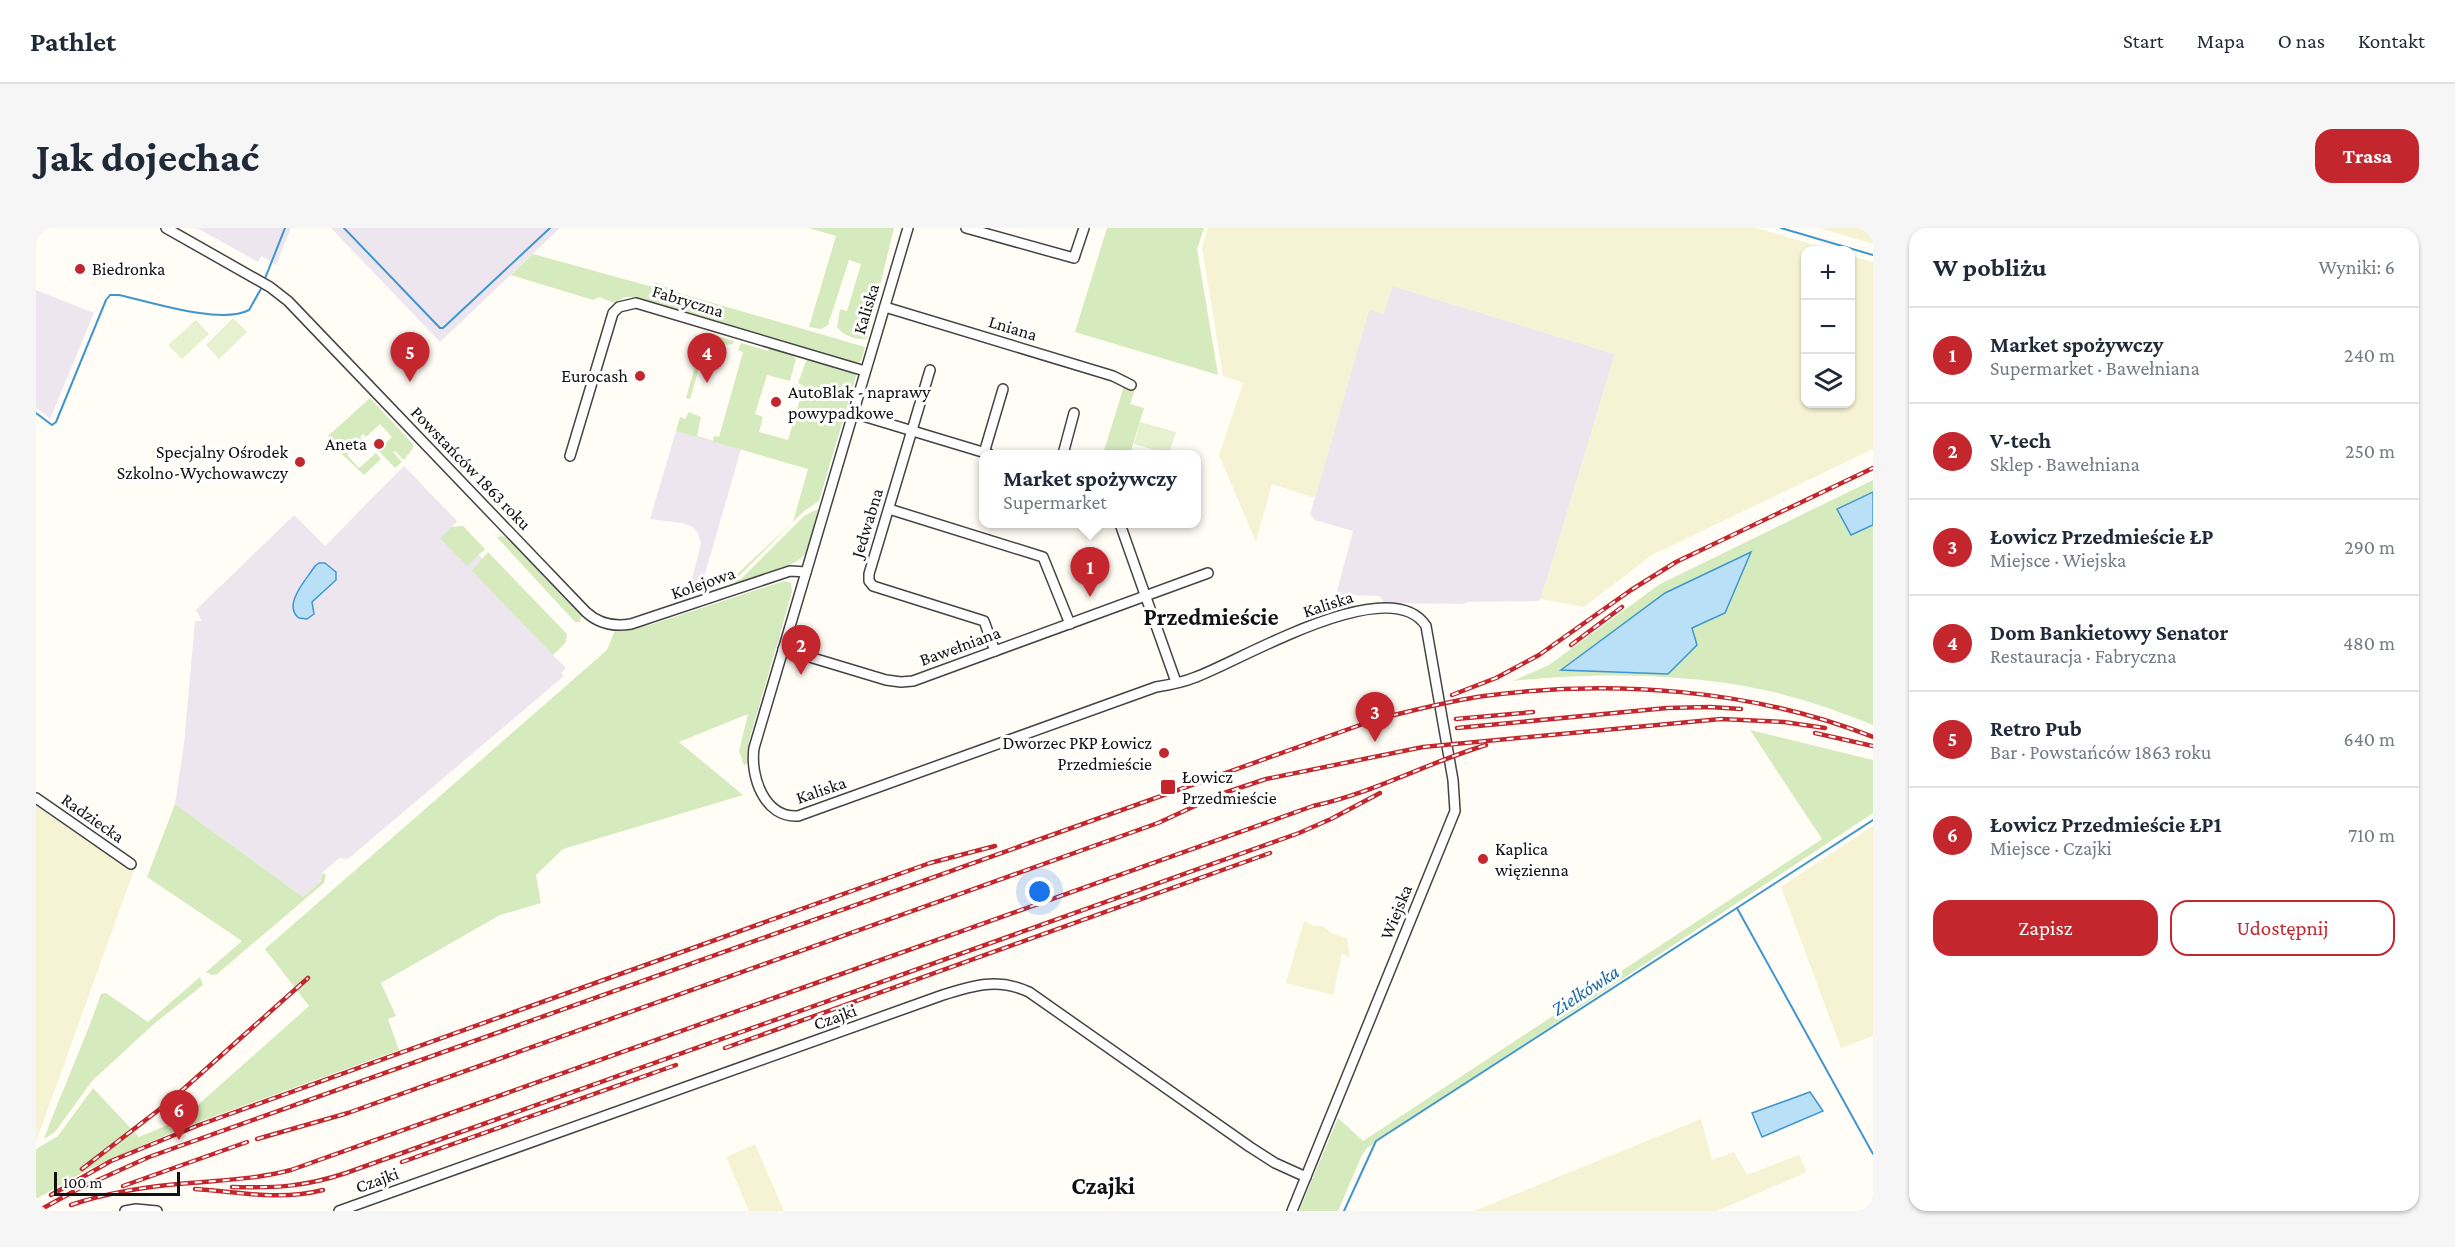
<!DOCTYPE html>
<html lang="pl">
<head>
<meta charset="utf-8">
<style>
  body { margin:0; font-family:"Crimson Pro",serif; background:#f6f6f7; color:#1f2937 }
  .controls { position:absolute; right:18px; top:18px; display:grid; overflow:hidden; border-radius:12px; box-shadow:0 2px 4px #0004 }
  .controls button { width:54px; height:54px; display:grid; place-items:center; padding:0; border:0; border-bottom:2px solid #e0e1e3; background:#fff; color:#1f2937; font:30px sans-serif }
  .scale { position:absolute; left:18px; bottom:15px; width:126px; box-sizing:border-box; padding-left:6px; border:3px solid #111; border-top:0; font-size:16px; line-height:21px; white-space:nowrap; color:#111; -webkit-text-stroke:4px #fff; paint-order:stroke }
  .you { position:absolute; left:1004px; top:664px; width:21px; height:21px; margin:-15px; border:4px solid #fff; border-radius:50%; background:#1a73e8; box-shadow:0 0 0 9px #1a73e833 }
  .badge { display:grid; place-items:center; width:39px; height:39px; border-radius:50%; background:#c4262e; color:#fff; font-size:20px; font-weight:700 }
  .pin { position:absolute; translate:-50% -50px; filter:drop-shadow(0 2px 3px #0008) }
  .pin::after { content:''; position:absolute; top:32px; width:21px; height:18px; background:inherit; clip-path:polygon(0 0,100% 0,50% 100%) }
  .popup { position:absolute; left:943px; top:222px; width:222px; height:78px; box-sizing:border-box; display:grid; place-content:center; border-radius:12px; background:#fff; filter:drop-shadow(0 2px 4px #0005); font-size:20px; white-space:nowrap; color:#747a83 }
  .popup b { font-size:22px; color:#1f2937 }
  .popup::after { content:''; position:absolute; left:50%; top:100%; margin-left:-12px; border:12px solid transparent; border-top-color:#fff }
  .list { margin:0; padding:0; list-style:none }
  h2 { display:flex; justify-content:space-between; align-items:center; height:78px; margin:0; padding:0 24px; font-size:26px }
  h2 small { font-size:20px; font-weight:400; color:#747a83 }
  .list li { display:grid; grid-template-columns:39px 1fr auto; gap:18px; align-items:center; box-sizing:border-box; height:96px; padding:0 24px; border-top:2px solid #e0e1e3 }
  .list b { display:block; font-size:22px; white-space:nowrap }
  .list p { margin:0; font-size:20px; white-space:nowrap; color:#747a83 }
  .list em { font-size:20px; font-style:normal; color:#747a83 }
  .actions { display:flex; gap:12px; padding:18px 24px }
  .actions a { flex:1; padding:14px 0; border:2px solid #c4262e; border-radius:18px; text-align:center; font-size:21px; color:#c4262e }
  .actions .main { background:#c4262e; color:#fff }
  .icon { flex:none; width:33px; height:33px; fill:none; stroke:currentColor; stroke-width:2; stroke-linecap:round; stroke-linejoin:round }
  .map { position:relative; flex:none; width:1837px; height:983px; overflow:hidden; border-radius:18px }
  header { display:flex; align-items:center; gap:36px; box-sizing:border-box; height:84px; padding:0 30px; background:#fff; border-bottom:2px solid #e0e1e3 }
  header strong { font-size:28px }
  nav { display:flex; gap:33px; margin-inline-start:auto; font-size:21px }
  .intro { display:flex; align-items:center; justify-content:space-between; box-sizing:border-box; height:144px; padding:0 36px }
  h1 { margin:0; font-size:42px }
  .button { padding:15px 27px; border-radius:18px; background:#c4262e; color:#fff; font-size:21px; font-weight:700 }
  main { display:flex; gap:36px; padding:0 36px }
  aside { flex:1; background:#fff; border-radius:18px; box-shadow:0 2px 4px #0004 }
  .map>svg:first-child { display:block }
  .industrial { fill:#eee6ef }
  .farmland { fill:#f6f3d4 }
  .green { fill:#d5ebbd; fill-rule:evenodd }
  .pitch { fill:#e6f2cf }
  .water { fill:#b9e0f7; stroke:#3f96cf; stroke-width:1.5 }
  .lines { fill:none; stroke-linecap:round; stroke-linejoin:round }
  .stream { stroke:#3f96cf; stroke-width:2 }
  .minor-casing { stroke:#444; stroke-width:12 }
  .minor { stroke:#fff; stroke-width:9 }
  .rail-casing { stroke:#c4262e; stroke-width:4.5 }
  .rail { stroke:#fff; stroke-width:2; stroke-dasharray:7; stroke-linecap:butt }
  .poi-dot { fill:#c4262e; stroke:#fff; stroke-width:2 }
  .labels { text-anchor:middle; dominant-baseline:central; stroke-width:6; stroke-linejoin:round; paint-order:stroke }
  .poi-label { font-size:18px; fill:#111; stroke:#fff; text-anchor:start }
  .street-label { font-size:18px; fill:#111; stroke:#fff }
  .water-label { font-size:20px; font-style:italic; fill:#1768a6; stroke:#fff }
  .district-label { font-size:24px; font-weight:bold; fill:#111; stroke:#fff }
</style>
</head>
<body>
<header>
<strong>Pathlet</strong>
<nav><a>Start</a><a>Mapa</a><a>O nas</a><a>Kontakt</a></nav>
</header>
<div class="intro"><h1>Jak dojechać</h1><a class="button">Trasa</a></div>
<main>
<div class="map">
<svg width="1837" height="983" viewBox="0 0 1837 983">
  <rect width="100%" height="100%" fill="#fffdf5"/>
  <!-- industrial -->
  <g class="industrial">
    <path d="M 161,0 L 255,0 L 240,37 L 225,28 L 222,34 Z"/>
    <path d="M 295,0 L 524,0 L 404,114 Z"/>
    <path d="M 1357,58 L 1579,126 L 1505,371 L 1502,373 L 1431,374 L 1428,376 L 1348,375 L 1344,368 L 1300,367 L 1317,303 L 1279,292 L 1274,286 L 1333,82 Z"/>
    <path d="M 0,62 L 58,85 L 14,191 L 0,179 Z"/>
    <path d="M 640,203 L 705,221 L 665,360 L 653,363 L 665,315 L 662,306 L 657,299 L 646,295 L 614,291 Z"/>
    <path d="M 368,238 L 421,293 L 416,299 L 528,416 L 517,427 L 530,440 L 525,445 L 528,448 L 312,631 L 303,630 L 286,645 L 285,653 L 267,669 L 139,576 L 148,516 L 159,393 L 166,393 L 160,382 L 258,287 L 289,318 Z"/>
  </g>
  <!-- farmland -->
  <g class="farmland">
    <path d="M 1172,0 L 1720,0 L 1797,22 L 1770,22 L 1770,176 L 1814,176 L 1815,28 L 1837,34 L 1837,221 L 1616,327 L 1548,379 L 1505,371 L 1579,126 L 1357,58 L 1348,86 L 1333,82 L 1279,270 L 1236,256 L 1220,314 L 1183,227 L 1207,155 L 1187,148 L 1166,19 Z"/>
    <path d="M 1783,0 L 1837,0 L 1837,16 Z"/>
    <path d="M 0,569 L 98,642 L 0,914 Z"/>
    <path d="M 1837,598 L 1837,808 L 1805,820 L 1745,659 Z"/>
    <path d="M 1268,693 L 1278,698 L 1286,698 L 1296,705 L 1311,710 L 1314,730 L 1306,725 L 1297,767 L 1250,755 Z"/>
    <path d="M 1665,891 L 1676,932 L 1698,924 L 1711,947 L 1763,927 L 1771,944 L 1681,983 L 1438,983 Z"/>
    <path d="M 719,916 L 748,983 L 713,983 L 690,929 Z"/>
  </g>
  <!-- green -->
  <g class="green">
    <path d="M 773,0 L 858,0 L 831,111 C 820,112 808,108 801,99 L 804,81 L 811,83 L 825,36 L 813,32 L 792,97 L 785,101 L 773,99 L 800,8 Z"/>
    <path d="M 1071,0 L 1168,0 L 1161,21 L 1182,147 L 1039,104 Z"/>
    <path d="M 497,26 L 613,58 L 617,58 L 619,54 L 643,65 L 829,119 L 825,133 L 821,135 L 594,69 L 588,69 L 579,75 L 563,69 L 557,72 L 475,47 Z"/>
    <path d="M 669,104 L 698,113 L 697,116 L 687,117 L 671,113 L 654,171 L 650,170 Z"/>
    <path d="M 705,115 L 732,123 L 735,118 L 754,125 L 760,131 L 754,153 L 731,147 L 719,186 L 727,189 L 723,204 L 752,212 L 768,158 L 762,155 L 771,131 L 774,130 L 819,144 L 820,148 L 783,273 L 767,284 L 702,349 L 691,352 L 698,349 L 757,294 L 772,241 L 640,203 L 644,189 L 649,191 L 653,184 L 665,189 L 661,208 L 677,213 L 678,208 L 683,209 L 707,124 L 702,122 Z"/>
    <path d="M 1088,158 L 1099,162 L 1094,176 L 1108,180 L 1094,226 L 1067,226 Z"/>
    <path d="M 334,170 L 377,216 L 377,220 L 368,232 L 359,223 L 357,224 L 366,234 L 359,240 L 342,222 L 356,209 L 344,196 L 330,209 L 327,206 L 324,209 L 327,212 L 311,227 L 323,240 L 340,225 L 345,231 L 328,247 L 295,216 L 292,208 Z"/>
    <path d="M 1837,252 L 1837,264 L 1801,282 L 1815,307 L 1837,297 L 1837,497 C 1802,483 1764,470 1728,462 C 1653,445 1553,444 1477,453 L 1513,437 L 1624,356 ZM 1629,365 L 1689,385 L 1656,400 L 1526,442 Z"/>
    <path d="M 782,281 C 779,295 777,315 769,326 C 759,340 717,349 700,355 L 698,353 L 705,351 L 768,288 Z"/>
    <path d="M 427,298 L 449,321 L 431,338 L 404,310 L 416,299 Z"/>
    <path d="M 456,304 L 461,310 L 464,308 L 470,309 L 545,388 L 544,394 L 539,394 Z"/>
    <path d="M 452,324 L 531,406 L 530,414 L 517,427 L 436,343 Z"/>
    <path d="M 748,353 L 755,355 L 756,364 L 713,513 L 711,536 L 708,537 L 703,523 L 712,486 L 643,514 L 707,567 L 527,621 L 500,647 L 505,675 L 464,687 L 345,755 L 360,788 L 352,791 L 363,822 L 151,898 L 53,941 L 0,971 L 0,921 L 22,908 L 57,860 L 103,909 L 134,896 L 155,883 L 273,778 L 229,721 L 571,422 L 579,402 L 614,397 Z"/>
    <path d="M 1714,502 L 1837,532 L 1837,585 L 1331,920 L 1326,927 L 1302,983 L 1263,983 L 1302,890 L 1327,913 L 1786,611 Z"/>
    <path d="M 139,576 L 267,669 L 285,653 L 286,645 L 290,647 L 288,655 L 181,746 L 176,747 L 170,744 L 206,713 L 111,649 Z"/>
    <path d="M 164,749 L 167,757 L 119,795 L 56,853 L 19,904 L 8,911 C 26,862 48,815 65,766 L 70,765 L 112,794 Z"/>
  </g>
  <!-- pitch -->
  <g class="pitch">
    <path d="M 197,90 L 211,104 L 183,131 L 170,117 Z"/>
    <path d="M 160,92 L 173,106 L 146,131 L 132,117 Z"/>
    <path d="M 1104,194 L 1140,204 L 1133,226 L 1098,216 Z"/>
  </g>
  <!-- water -->
  <g class="water">
    <path d="M 1837,264 L 1837,297 L 1815,307 L 1801,281 Z"/>
    <path d="M 1715,324 L 1689,385 L 1656,400 L 1661,417 L 1632,446 L 1525,442 L 1629,365 Z"/>
    <path d="M 289,335 L 300,344 L 300,352 L 276,374 L 278,386 L 271,391 L 263,390 C 246,377 270,352 279,338 L 283,335 Z"/>
    <path d="M 1774,864 L 1787,883 L 1726,909 L 1716,885 Z"/>
  </g>
  <g class="lines">
    <!-- stream -->
    <g class="stream">
      <path d="M 308,0 L 404,100 L 407,100 L 514,0"/>
      <path d="M 1745,0 L 1837,27"/>
      <path d="M 228,53 L 249,0"/>
      <path d="M 0,185 L 16,197 L 20,194 L 70,72 L 74,67 L 83,67 C 115,74 185,97 213,82 L 226,59"/>
      <path d="M 1701,680 L 1837,926"/>
      <path d="M 1308,983 L 1340,913 L 1837,592"/>
    </g>
    <defs>
      <g id="minor">
        <path d="M 130,0 L 234,59 L 252,73 L 550,384 C 563,396 578,399 595,396 L 754,343 L 770,344"/>
        <path d="M 872,0 L 718,520 C 714,548 728,590 762,588 L 1120,459 C 1133,457 1148,454 1160,449 C 1206,432 1354,342 1390,398 L 1417,552 L 1419,583 L 1256,983"/>
        <path d="M 930,0 L 1038,30 L 1048,0"/>
        <path d="M 849,79 L 1077,148 L 1095,157"/>
        <path d="M 894,142 L 833,346 L 833,353 L 837,358 L 948,393 L 959,423"/>
        <path d="M 817,185 L 953,226"/>
        <path d="M 948,225 L 967,161"/>
        <path d="M 1027,226 L 1038,185"/>
        <path d="M 534,228 L 577,85 L 583,79 L 600,75 L 829,143"/>
        <path d="M 853,281 L 1007,329 L 1034,396"/>
        <path d="M 1084,296 L 1140,454"/>
        <path d="M 747,421 L 850,452 L 865,454 L 877,453 L 1172,345"/>
        <path d="M 0,570 L 95,636"/>
        <path d="M 89,983 L 100,981 L 121,983"/>
        <path d="M 303,983 L 904,768 C 935,758 961,749 993,764 L 1214,919 L 1239,935 L 1270,949"/>
      </g>
    </defs>
    <!-- minor casing -->
    <use href="#minor" class="minor-casing"/>
    <!-- minor -->
    <use href="#minor" class="minor"/>
    <defs>
      <g id="rail">
        <path d="M 1535,417 L 1586,379"/>
        <path d="M 1416,467 L 1460,450 L 1503,427 L 1595,362 L 1640,334 L 1837,240"/>
        <path d="M 1420,491 L 1497,484"/>
        <path d="M 1421,500 L 1631,480 L 1674,479 L 1705,481"/>
        <path d="M 1779,505 L 1837,518"/>
        <path d="M 689,820 L 1234,625"/>
        <path d="M 221,911 L 312,885 L 1122,595 L 1185,566 L 1230,551 L 1387,519 L 1685,491 L 1748,494 L 1789,500"/>
        <path d="M 366,934 L 640,837"/>
        <path d="M 46,941 L 133,874 L 272,750"/>
        <path d="M 87,958 L 211,914"/>
        <path d="M 196,959 C 240,960 268,959 310,945 L 1263,605 L 1295,591 L 1344,565"/>
        <path d="M 159,961 C 203,964 244,973 287,962"/>
        <path d="M 15,967 L 75,933 L 163,897 L 894,635 L 959,618"/>
        <path d="M 35,977 C 73,964 114,958 154,955 C 188,952 221,951 255,942 L 1277,578 C 1337,565 1391,535 1450,517"/>
        <path d="M 2,983 L 42,961 L 113,929 L 1341,491 C 1376,483 1412,473 1448,468 C 1576,451 1716,461 1837,509"/>
      </g>
    </defs>
    <!-- rail casing -->
    <use href="#rail" class="rail-casing"/>
    <!-- rail -->
    <use href="#rail" class="rail"/>
  </g>
  <!-- markers -->
  <g class="poi-dot">
    <circle cx="44" cy="41" r="6"/>
    <circle cx="604" cy="148" r="6"/>
    <circle cx="740" cy="174" r="6"/>
    <circle cx="343" cy="216" r="6"/>
    <circle cx="264" cy="234" r="6"/>
    <circle cx="1128" cy="525" r="6"/>
    <rect x="1124" y="551" width="16" height="16" rx="3"/>
    <circle cx="1447" cy="631" r="6"/>
  </g>
  <g class="labels">
    <!-- poi labels -->
    <g class="poi-label">
      <text x="56" y="41">Biedronka</text>
      <text x="592" y="148" text-anchor="end">Eurocash</text>
      <text x="752" y="164">AutoBlak - naprawy<tspan x="752" dy="21">powypadkowe</tspan></text>
      <text x="331" y="216" text-anchor="end">Aneta</text>
      <text x="252" y="224" text-anchor="end">Specjalny Ośrodek<tspan x="252" dy="21">Szkolno-Wychowawczy</tspan></text>
      <text x="1116" y="515" text-anchor="end">Dworzec PKP Łowicz<tspan x="1116" dy="21">Przedmieście</tspan></text>
      <text x="1146" y="549">Łowicz<tspan x="1146" dy="21">Przedmieście</tspan></text>
      <text x="1459" y="621">Kaplica<tspan x="1459" dy="21">więzienna</tspan></text>
    </g>
    <!-- street labels -->
    <g class="street-label">
      <text transform="translate(652 73) rotate(17)">Fabryczna</text>
      <text transform="translate(830 81) rotate(-73)">Kaliska</text>
      <text transform="translate(977 100) rotate(17)">Lniana</text>
      <text transform="translate(435 240) rotate(46)">Powstańców 1863 roku</text>
      <text transform="translate(831 295) rotate(-73)">Jedwabna</text>
      <text transform="translate(667 355) rotate(-19)">Kolejowa</text>
      <text transform="translate(1292 376) rotate(-18)">Kaliska</text>
      <text transform="translate(924 418) rotate(-20)">Bawełniana</text>
      <text transform="translate(785 562) rotate(-19)">Kaliska</text>
      <text transform="translate(57 590) rotate(35)">Radziecka</text>
      <text transform="translate(1360 684) rotate(-68)">Wiejska</text>
      <text transform="translate(799 789) rotate(-20)">Czajki</text>
      <text transform="translate(341 952) rotate(-20)">Czajki</text>
    </g>
    <!-- water labels -->
    <g class="water-label">
      <text transform="translate(1549 762) rotate(-33)">Zielkówka</text>
    </g>
    <!-- district labels -->
    <g class="district-label">
      <text x="1175" y="388">Przedmieście</text>
      <text x="1067" y="957">Czajki</text>
    </g>
  </g>
</svg>
<div class="controls">
<button>+</button>
<button>−</button>
<button><svg class="icon" aria-label="layers" viewBox="0 0 24 24"><path d="M12 4l9 5-9 5-9-5zM3 14l9 5 9-5"/></svg></button>
</div>
<div class="scale">100 m</div>
<div class="you"></div>
<div class="pin badge" style="left:1054px;top:369px">1</div>
<div class="popup"><b>Market spożywczy</b>Supermarket</div>
<div class="pin badge" style="left:765px;top:447px">2</div>
<div class="pin badge" style="left:1339px;top:514px">3</div>
<div class="pin badge" style="left:671px;top:155px">4</div>
<div class="pin badge" style="left:374px;top:154px">5</div>
<div class="pin badge" style="left:143px;top:912px">6</div>
</div>
<aside>
<h2>W pobliżu<small>Wyniki: 6</small></h2>
<ul class="list">
<li><span class="badge">1</span><div><b>Market spożywczy</b><p>Supermarket · Bawełniana</p></div><em>240 m</em></li>
<li><span class="badge">2</span><div><b>V-tech</b><p>Sklep · Bawełniana</p></div><em>250 m</em></li>
<li><span class="badge">3</span><div><b>Łowicz Przedmieście ŁP</b><p>Miejsce · Wiejska</p></div><em>290 m</em></li>
<li><span class="badge">4</span><div><b>Dom Bankietowy Senator</b><p>Restauracja · Fabryczna</p></div><em>480 m</em></li>
<li><span class="badge">5</span><div><b>Retro Pub</b><p>Bar · Powstańców 1863 roku</p></div><em>640 m</em></li>
<li><span class="badge">6</span><div><b>Łowicz Przedmieście ŁP1</b><p>Miejsce · Czajki</p></div><em>710 m</em></li>
</ul>
<div class="actions"><a class="main">Zapisz</a><a>Udostępnij</a></div>
</aside>
</main>
</body>
</html>
